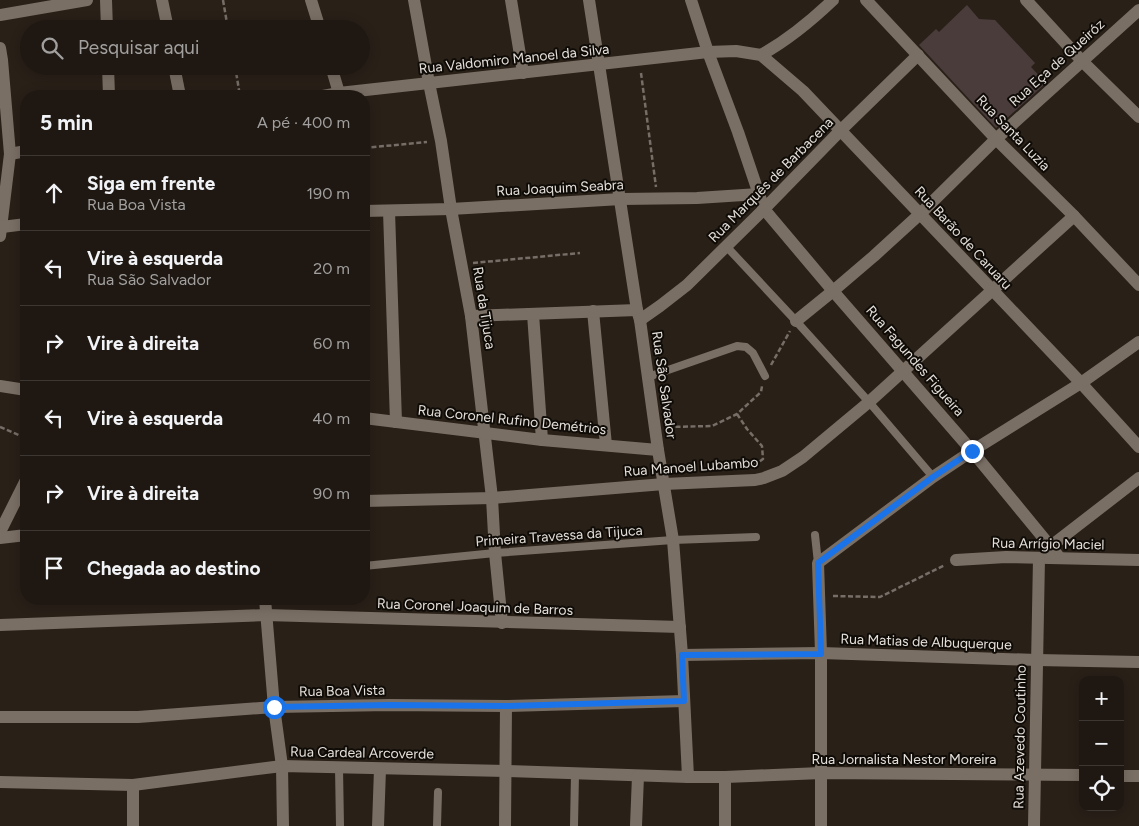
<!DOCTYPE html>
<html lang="pt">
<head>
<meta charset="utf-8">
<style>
  body { margin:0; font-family:Figtree,sans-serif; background:#2c2520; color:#f1f3f6 }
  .controls { position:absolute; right:15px; bottom:15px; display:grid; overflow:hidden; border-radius:10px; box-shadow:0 2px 12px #0003 }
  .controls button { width:45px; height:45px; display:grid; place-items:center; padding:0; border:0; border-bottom:1px solid #3c3732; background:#1f1812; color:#f1f3f6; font:25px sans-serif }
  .stop { position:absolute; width:15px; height:15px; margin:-11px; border:4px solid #1a73e8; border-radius:50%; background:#fff }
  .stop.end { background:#1a73e8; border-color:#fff; box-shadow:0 1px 5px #0008 }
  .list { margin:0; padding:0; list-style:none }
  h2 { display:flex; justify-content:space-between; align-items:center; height:65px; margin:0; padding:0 20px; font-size:21px }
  h2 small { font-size:16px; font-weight:400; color:#a1a09f }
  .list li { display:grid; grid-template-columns:32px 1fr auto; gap:15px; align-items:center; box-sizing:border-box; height:75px; padding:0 20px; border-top:1px solid #3c3732 }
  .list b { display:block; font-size:19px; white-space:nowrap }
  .list p { margin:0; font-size:16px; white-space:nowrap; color:#a1a09f }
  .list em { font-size:16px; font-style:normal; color:#a1a09f }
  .icon { flex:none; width:28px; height:28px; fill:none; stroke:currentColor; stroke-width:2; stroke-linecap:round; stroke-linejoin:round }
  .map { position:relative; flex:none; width:1139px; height:826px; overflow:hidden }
  .search { position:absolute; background:#1f1812; box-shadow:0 2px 12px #0003; left:20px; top:20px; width:350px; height:55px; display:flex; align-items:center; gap:12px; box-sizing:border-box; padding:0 18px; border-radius:28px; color:#a1a09f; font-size:19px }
  .panel { position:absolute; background:#1f1812; box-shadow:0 2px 12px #0003; left:20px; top:90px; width:350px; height:515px; border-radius:20px }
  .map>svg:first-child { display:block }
  .building { fill:#4b3c3c }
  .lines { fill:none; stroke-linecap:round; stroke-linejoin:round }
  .path { stroke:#766e67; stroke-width:2.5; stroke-dasharray:5 2.5; stroke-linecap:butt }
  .lane { stroke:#7a6f65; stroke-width:8 }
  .street { stroke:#7a6f65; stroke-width:12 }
  .route { stroke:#1a73e8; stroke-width:6 }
  .labels { text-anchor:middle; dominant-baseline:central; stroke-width:4; stroke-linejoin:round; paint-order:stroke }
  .street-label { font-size:14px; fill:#e5dfd9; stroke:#0f0b07 }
</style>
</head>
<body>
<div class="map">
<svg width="1139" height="826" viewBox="0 0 1139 826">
  <rect width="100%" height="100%" fill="#292018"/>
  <!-- building -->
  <path class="building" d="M 967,5 L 979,19 L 995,20 L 1035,63 L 1031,67 L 1046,83 L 996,128 L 919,45 L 936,29 L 939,32 Z"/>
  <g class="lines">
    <!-- path -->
    <g class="path">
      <path d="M 223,0 L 228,29"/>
      <path d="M 235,66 L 240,96"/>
      <path d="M 641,73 L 656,187"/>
      <path d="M 364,148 L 427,142"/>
      <path d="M 473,263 L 580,253"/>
      <path d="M 771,365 L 790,331"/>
      <path d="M 737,414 L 747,429 L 762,446 L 763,459 L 753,466"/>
      <path d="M 0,427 L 26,438"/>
      <path d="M 668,427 L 712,426 L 737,414 L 761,392 L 762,386"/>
      <path d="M 833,596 L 880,597 L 945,565"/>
    </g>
    <!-- lane -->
    <g class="lane">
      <path d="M 726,246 L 796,321 L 869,402 L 933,477"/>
      <path d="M 648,377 L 737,346 L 746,347 L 753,353 L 765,376"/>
      <path d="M 25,390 L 26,371"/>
      <path d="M 815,535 L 818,563"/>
      <path d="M 364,566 L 495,553 L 673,540 L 756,537"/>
      <path d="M 339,768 L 340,826"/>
      <path d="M 437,826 L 438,792"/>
      <path d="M 574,826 L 575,774"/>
    </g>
    <!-- street -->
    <g class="street">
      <path d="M 106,0 L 107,29"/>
      <path d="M 162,0 L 168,29"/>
      <path d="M 311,0 L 320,29"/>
      <path d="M 414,0 L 429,83 L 441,141 L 451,209 L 471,316 L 492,498 L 495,553 L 502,623"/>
      <path d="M 511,0 L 523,73"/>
      <path d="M 589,0 L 637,310 L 640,320 L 658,450 L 673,540 L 682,655 L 688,777"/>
      <path d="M 691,0 L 708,52 L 738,132 L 764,209 L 833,291 L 972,451 L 1060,558"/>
      <path d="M 866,0 L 996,139 L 1074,216 L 1139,285"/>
      <path d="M 1026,0 L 1082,61 L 1139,117"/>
      <path d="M 0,15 L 87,0"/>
      <path d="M 0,48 L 2,60 L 10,154 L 0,236"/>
      <path d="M 761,55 C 788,40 811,21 833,0"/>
      <path d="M 108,66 L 109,96"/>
      <path d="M 174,66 L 180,96"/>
      <path d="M 331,66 L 339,93"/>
      <path d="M 323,96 L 339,93 L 708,52 L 736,51 L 761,55 L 803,91 L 1081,383 L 1139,447"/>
      <path d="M 10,154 L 26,151"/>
      <path d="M 364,211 L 451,209 L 621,199 L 697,198 L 759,194"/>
      <path d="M 389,211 L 396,422"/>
      <path d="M 2,227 L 26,224"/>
      <path d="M 593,311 L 606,445"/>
      <path d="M 533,314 L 542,440"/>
      <path d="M 471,316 L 637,310"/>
      <path d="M 640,320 L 660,306 L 687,285 L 764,209 L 840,131 L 918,55"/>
      <path d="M 796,321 L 833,291 L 874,256 L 920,214 L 996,139 L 1139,10"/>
      <path d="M 0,386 L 26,390"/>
      <path d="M 364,418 L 542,440 L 658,450"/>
      <path d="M 364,501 L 492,498 L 664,484 L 755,480 L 764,478 L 782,471 L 803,457 L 869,402 L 1074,216"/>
      <path d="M 0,532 L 26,480"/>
      <path d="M 0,538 L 26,535"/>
      <path d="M 1051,546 L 1139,478"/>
      <path d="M 956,560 L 1006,557 L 1139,560"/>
      <path d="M 265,599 L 274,707 L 282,766 L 283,826"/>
      <path d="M 0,625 L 266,615 L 680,627"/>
      <path d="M 682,655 L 821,653 L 1037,660 L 1139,662"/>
      <path d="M 0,717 L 138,717 L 274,707 L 389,705 L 506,706 L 684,701"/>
      <path d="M 1120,776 L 1139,776"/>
      <path d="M 725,777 L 725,826"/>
      <path d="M 0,782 L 133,785 L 282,766 L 506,771 L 688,777 L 725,777 L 821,773 L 1083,775"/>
      <path d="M 133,826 L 133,785"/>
      <path d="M 378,826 L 380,769"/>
      <path d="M 505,826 L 506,706"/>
      <path d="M 636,826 L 638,776"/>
      <path d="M 821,826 L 821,653 L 818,563 L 933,477 L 972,451 L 1081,383 L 1139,342"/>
      <path d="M 1034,826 L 1039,558"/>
    </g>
  </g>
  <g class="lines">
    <!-- route -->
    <path class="route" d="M 274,707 L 389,705 L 506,706 L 684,701 L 682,655 L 821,654 L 818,563 L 933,477 L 972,451"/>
  </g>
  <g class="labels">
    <!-- street labels -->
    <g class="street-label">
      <text transform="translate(514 59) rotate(-6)">Rua Valdomiro Manoel da Silva</text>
      <text transform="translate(1057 63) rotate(-42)">Rua Eça de Queiróz</text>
      <text transform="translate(1013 133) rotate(46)">Rua Santa Luzia</text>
      <text transform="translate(771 180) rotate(-45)">Rua Marquês de Barbacena</text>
      <text transform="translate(560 188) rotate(-3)">Rua Joaquim Seabra</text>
      <text transform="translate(963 238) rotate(47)">Rua Barão de Caruaru</text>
      <text transform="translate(484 308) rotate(81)">Rua da Tijuca</text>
      <text transform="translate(915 361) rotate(49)">Rua Fagundes Figueira</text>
      <text transform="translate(664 385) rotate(82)">Rua São Salvador</text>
      <text transform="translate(512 420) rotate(6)">Rua Coronel Rufino Demétrios</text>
      <text transform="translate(691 467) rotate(-4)">Rua Manoel Lubambo</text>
      <text transform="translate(559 536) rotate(-4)">Primeira Travessa da Tijuca</text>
      <text transform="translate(1048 544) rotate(1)">Rua Arrígio Maciel</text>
      <text transform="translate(475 607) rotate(2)">Rua Coronel Joaquim de Barros</text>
      <text transform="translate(926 642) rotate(2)">Rua Matias de Albuquerque</text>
      <text transform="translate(342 691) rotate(-1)">Rua Boa Vista</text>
      <text transform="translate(1020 737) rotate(-89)">Rua Azevedo Coutinho</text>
      <text transform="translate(362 753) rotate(1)">Rua Cardeal Arcoverde</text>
      <text x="904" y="759">Rua Jornalista Nestor Moreira</text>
    </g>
  </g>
</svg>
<div class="controls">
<button>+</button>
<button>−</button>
<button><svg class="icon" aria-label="locate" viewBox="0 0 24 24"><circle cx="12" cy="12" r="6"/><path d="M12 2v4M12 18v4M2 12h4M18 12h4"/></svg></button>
</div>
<div class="stop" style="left:274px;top:707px"></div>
<div class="stop end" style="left:972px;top:451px"></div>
<div class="search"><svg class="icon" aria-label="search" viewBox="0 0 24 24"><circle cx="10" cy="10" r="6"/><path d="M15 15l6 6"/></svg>Pesquisar aqui</div>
<section class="panel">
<h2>5 min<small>A pé · 400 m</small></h2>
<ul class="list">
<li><svg class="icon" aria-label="ahead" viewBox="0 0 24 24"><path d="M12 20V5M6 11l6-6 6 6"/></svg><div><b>Siga em frente</b><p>Rua Boa Vista</p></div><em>190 m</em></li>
<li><svg class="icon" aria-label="left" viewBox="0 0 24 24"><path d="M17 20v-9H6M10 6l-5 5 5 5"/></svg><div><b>Vire à esquerda</b><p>Rua São Salvador</p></div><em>20 m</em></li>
<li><svg class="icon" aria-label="right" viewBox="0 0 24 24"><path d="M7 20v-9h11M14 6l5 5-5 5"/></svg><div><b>Vire à direita</b></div><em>60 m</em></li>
<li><svg class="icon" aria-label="left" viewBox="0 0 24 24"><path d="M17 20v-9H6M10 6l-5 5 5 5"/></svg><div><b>Vire à esquerda</b></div><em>40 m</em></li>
<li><svg class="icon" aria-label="right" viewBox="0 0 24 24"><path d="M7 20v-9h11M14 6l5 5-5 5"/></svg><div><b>Vire à direita</b></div><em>90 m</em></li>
<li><svg class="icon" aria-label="arrive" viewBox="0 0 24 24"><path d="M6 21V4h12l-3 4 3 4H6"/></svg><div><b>Chegada ao destino</b></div></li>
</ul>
</section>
</div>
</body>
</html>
